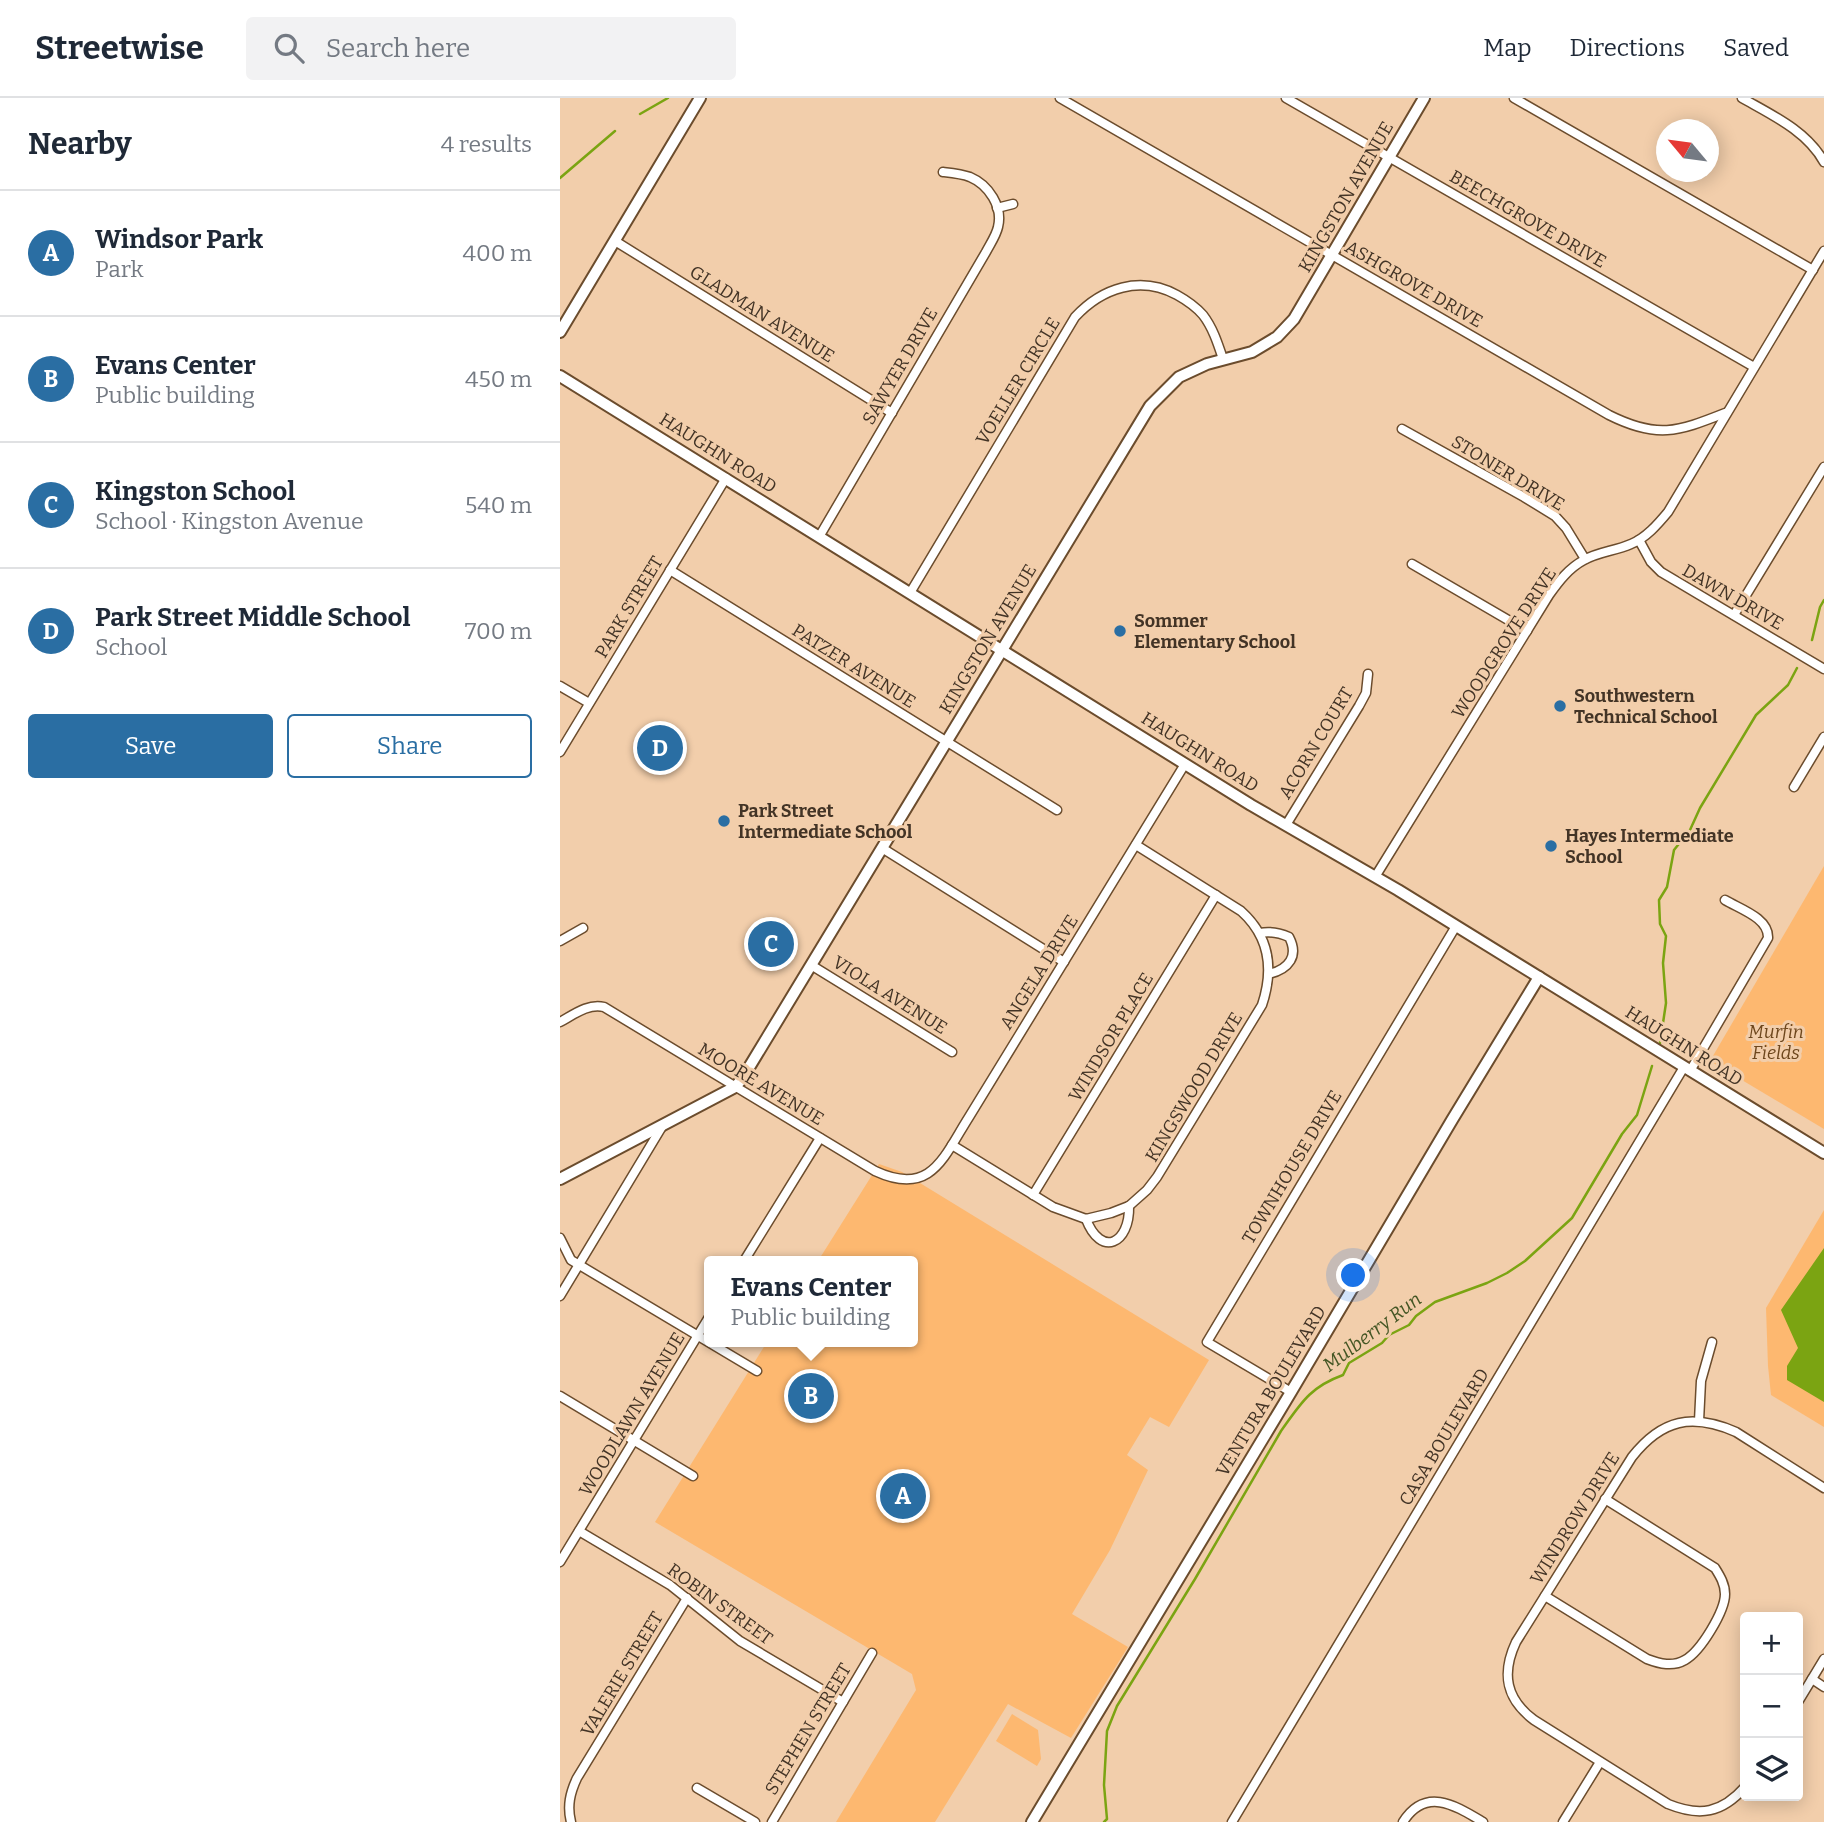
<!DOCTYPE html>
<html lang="en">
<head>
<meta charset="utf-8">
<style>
  body { margin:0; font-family:Bitter,serif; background:#f2f2f3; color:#1f2937 }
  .controls { position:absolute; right:21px; bottom:21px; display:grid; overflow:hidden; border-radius:7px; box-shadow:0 4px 18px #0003 }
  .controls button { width:63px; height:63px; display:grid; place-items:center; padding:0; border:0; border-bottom:2px solid #e0e1e3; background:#fff; color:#1f2937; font:35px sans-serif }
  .compass { position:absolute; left:1096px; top:21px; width:63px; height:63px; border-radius:50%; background:#fff; box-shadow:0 4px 18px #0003; rotate:299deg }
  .you { position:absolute; left:794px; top:1178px; width:24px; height:24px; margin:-18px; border:5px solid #fff; border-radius:50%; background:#1a73e8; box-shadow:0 0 0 10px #1a73e833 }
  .badge { display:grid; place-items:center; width:46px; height:46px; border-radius:50%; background:#2a6ea3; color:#fff; font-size:23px; font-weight:700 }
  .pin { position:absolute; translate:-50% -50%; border:4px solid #fff; box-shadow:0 2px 7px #0006 }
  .popup { position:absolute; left:144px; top:1158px; width:214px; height:91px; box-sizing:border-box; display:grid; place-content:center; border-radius:7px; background:#fff; filter:drop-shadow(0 2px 5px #0005); font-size:23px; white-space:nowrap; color:#747a83 }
  .popup b { font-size:26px; color:#1f2937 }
  .popup::after { content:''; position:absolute; left:50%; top:100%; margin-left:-14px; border:14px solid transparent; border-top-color:#fff }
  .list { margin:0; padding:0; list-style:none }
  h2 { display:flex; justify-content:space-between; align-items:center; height:91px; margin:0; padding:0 28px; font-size:30px }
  h2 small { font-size:23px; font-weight:400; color:#747a83 }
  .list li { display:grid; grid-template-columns:46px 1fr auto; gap:21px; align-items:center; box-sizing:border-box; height:126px; padding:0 28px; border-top:2px solid #e0e1e3 }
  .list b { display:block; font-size:26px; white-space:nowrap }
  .list p { margin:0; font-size:23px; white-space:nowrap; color:#747a83 }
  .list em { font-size:23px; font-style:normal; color:#747a83 }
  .actions { display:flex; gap:14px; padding:21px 28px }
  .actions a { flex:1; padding:16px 0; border:2px solid #2a6ea3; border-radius:7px; text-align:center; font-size:24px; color:#2a6ea3 }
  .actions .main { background:#2a6ea3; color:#fff }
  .icon { flex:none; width:38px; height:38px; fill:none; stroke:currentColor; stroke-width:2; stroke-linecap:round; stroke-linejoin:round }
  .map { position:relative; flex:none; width:1264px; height:1724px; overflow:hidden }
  header { display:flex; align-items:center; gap:42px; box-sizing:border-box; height:98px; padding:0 35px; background:#fff; border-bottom:2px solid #e0e1e3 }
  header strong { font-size:33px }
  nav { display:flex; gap:38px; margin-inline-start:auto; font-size:24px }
  .search { width:490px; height:63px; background:#f2f2f3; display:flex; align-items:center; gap:18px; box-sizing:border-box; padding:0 24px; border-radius:7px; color:#747a83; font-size:26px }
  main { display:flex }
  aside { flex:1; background:#fff }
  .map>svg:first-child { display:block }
  .green { fill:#fdb870 }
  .water { fill:#7ba412 }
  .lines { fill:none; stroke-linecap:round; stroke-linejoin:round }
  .stream { stroke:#7ba412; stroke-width:2.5 }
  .street-casing { stroke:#6b4c2d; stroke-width:11 }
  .secondary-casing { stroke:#6b4c2d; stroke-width:14 }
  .street { stroke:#fff; stroke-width:8 }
  .secondary { stroke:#fff; stroke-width:10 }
  .poi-dot { fill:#2a6ea3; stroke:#f2ceab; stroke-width:2.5 }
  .labels { text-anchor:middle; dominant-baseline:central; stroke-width:6; stroke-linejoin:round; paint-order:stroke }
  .street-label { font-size:18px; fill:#433426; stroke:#f2ceab }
  .poi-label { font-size:18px; font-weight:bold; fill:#433426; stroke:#f2ceab; text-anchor:start }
  .park-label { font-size:18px; font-style:italic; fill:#6e471d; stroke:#f2ceab }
  .water-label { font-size:19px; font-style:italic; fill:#445624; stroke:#f2ceab }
</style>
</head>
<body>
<header>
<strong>Streetwise</strong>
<div class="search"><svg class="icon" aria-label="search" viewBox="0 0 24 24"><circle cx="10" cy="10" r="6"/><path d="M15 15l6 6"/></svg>Search here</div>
<nav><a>Map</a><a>Directions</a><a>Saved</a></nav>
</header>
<main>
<aside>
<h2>Nearby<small>4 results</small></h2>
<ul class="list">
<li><span class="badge">A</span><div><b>Windsor Park</b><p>Park</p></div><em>400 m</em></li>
<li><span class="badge">B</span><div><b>Evans Center</b><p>Public building</p></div><em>450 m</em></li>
<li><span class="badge">C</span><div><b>Kingston School</b><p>School · Kingston Avenue</p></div><em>540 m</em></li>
<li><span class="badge">D</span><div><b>Park Street Middle School</b><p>School</p></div><em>700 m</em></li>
</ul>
<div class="actions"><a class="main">Save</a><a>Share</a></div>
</aside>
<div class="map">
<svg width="1264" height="1724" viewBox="0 0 1264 1724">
  <rect width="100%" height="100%" fill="#f2ceab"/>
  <!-- green -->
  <g class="green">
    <path d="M 1264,768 L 1264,1031 L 1150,963 Z"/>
    <path d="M 319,1066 L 342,1074 L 649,1262 L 609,1329 L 590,1319 L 567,1357 L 588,1372 L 550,1452 L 512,1516 L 568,1549 L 511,1640 L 448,1606 L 375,1724 L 276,1724 L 356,1592 L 352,1576 L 95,1424 L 207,1244 L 352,1244 L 352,1163 L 258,1163 Z"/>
    <path d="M 1264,1112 L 1264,1329 L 1211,1297 L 1208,1268 L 1206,1210 Z"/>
    <path d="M 452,1616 L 478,1632 L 481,1661 L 477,1668 L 436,1643 Z"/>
  </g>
  <!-- water -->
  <path class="water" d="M 1264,1150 L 1264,1304 L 1227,1282 L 1227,1268 L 1238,1250 L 1221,1212 Z"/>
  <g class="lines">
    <!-- stream -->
    <g class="stream">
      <path d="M 80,16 L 108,0"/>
      <path d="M 0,80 L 55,33"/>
      <path d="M 1252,542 L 1260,509 L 1264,502"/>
      <path d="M 1100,945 L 1106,905 L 1103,865 L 1106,838 L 1100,826 L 1099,802 L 1107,789 L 1114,752 L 1130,732 L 1140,710 L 1196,617 L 1228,587 L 1237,570"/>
      <path d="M 544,1724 L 547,1721 L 544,1687 L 547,1633 L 557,1608 L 635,1481 L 721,1333 C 741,1305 750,1289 783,1277 L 789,1265 L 822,1245 L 829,1237 L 849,1227 L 856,1218 L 875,1204 L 927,1185 L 947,1175 L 965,1163 L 1012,1120 L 1062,1036 L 1077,1017 L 1092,968"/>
    </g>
    <defs>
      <g id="street">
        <path d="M 500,0 L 1049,317 C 1097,341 1117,334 1165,315"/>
        <path d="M 726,0 L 1194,269"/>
        <path d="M 954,0 L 1253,172"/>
        <path d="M 1182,0 C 1212,17 1247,33 1264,64"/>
        <path d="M 437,110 L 453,106"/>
        <path d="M 55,143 L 332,315"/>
        <path d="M 842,331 L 964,399 L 995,418 L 1006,430 L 1025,461"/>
        <path d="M 259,439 L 426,154 C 430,146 436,138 438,129 C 443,109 429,87 410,79 C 402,76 392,75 383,74"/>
        <path d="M 1079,442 L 1091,464 L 1101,474 L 1264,571"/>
        <path d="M 852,466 L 967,533"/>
        <path d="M 110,472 L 497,712"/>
        <path d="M 350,495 L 515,219 C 542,190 580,177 617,197 C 626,202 636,209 643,217 C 653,230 658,246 663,261"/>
        <path d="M 1174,517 L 1264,369"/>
        <path d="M 0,588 L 29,605"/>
        <path d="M 0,654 L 166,380"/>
        <path d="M 1234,689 L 1264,639"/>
        <path d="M 726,727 L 799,608 L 806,595 L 808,576"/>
        <path d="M 322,750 L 504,864"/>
        <path d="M 815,779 L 989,497 C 999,483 1009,470 1024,462 C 1038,454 1055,453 1071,446 C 1086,440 1098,426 1108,414 L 1264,153"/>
        <path d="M 700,835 C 710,833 720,835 729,839 C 739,858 729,871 709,876"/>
        <path d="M 0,843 L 23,830"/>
        <path d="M 251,867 L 392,954"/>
        <path d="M 0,924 C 13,917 28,905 44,909 L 315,1073 C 371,1099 383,1060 409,1019 L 625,666"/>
        <path d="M 1130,973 L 1208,840 C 1209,820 1180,811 1165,802"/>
        <path d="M 392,1047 L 493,1109 L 526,1121 L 551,1115 L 569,1108 L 587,1092 L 597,1079 L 702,907 C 714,871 710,839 681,813 L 576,747"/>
        <path d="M 473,1097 L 656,797"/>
        <path d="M 526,1121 C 541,1160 570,1146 569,1108"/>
        <path d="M 0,1140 L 11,1162 L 197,1273"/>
        <path d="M 184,1163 L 260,1040"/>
        <path d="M 0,1198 L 103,1027"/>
        <path d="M 731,1294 L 647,1244 L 896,828"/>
        <path d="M 0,1298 L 133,1378"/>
        <path d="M 1139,1323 L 1141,1283 L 1152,1244"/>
        <path d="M 19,1433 L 110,1487 L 180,1543 L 283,1604"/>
        <path d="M 0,1464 L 149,1219"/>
        <path d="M 985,1498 L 1087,1561 C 1100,1566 1113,1569 1125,1562 C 1141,1553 1165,1513 1165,1496 C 1165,1486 1160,1478 1155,1470 L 1045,1401"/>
        <path d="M 1252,1581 L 1264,1589"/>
        <path d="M 1238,1604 L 1264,1561"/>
        <path d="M 1185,1689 C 1162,1715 1140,1719 1108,1706 L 974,1622 C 946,1601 941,1576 956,1544 L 1072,1359 C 1102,1321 1132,1315 1176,1334 L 1264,1390"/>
        <path d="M 137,1690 L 195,1724"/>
        <path d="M 11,1724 C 7,1708 10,1695 17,1680 L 127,1500"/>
        <path d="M 212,1724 L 312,1555"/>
        <path d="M 672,1724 L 1124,969"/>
        <path d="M 843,1724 C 866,1688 896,1708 923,1724"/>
        <path d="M 1003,1724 L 1040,1664"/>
      </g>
      <g id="secondary">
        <path d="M 0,234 L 140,0"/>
        <path d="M 0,278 L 691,707 L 838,792 L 1264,1055"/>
        <path d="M 0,1081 L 175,989 L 182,981 L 590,308 L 619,279 L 647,266 L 692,254 L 717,239 L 734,221 L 864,0"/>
        <path d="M 472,1724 L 731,1294 L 892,1022 L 979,879"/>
      </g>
    </defs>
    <!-- street casing -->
    <use href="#street" class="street-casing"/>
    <!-- secondary casing -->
    <use href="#secondary" class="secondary-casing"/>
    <!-- street -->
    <use href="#street" class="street"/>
    <!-- secondary -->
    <use href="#secondary" class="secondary"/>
  </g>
  <!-- markers -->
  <g class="poi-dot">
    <circle cx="560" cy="533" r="7"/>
    <circle cx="1000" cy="608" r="7"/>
    <circle cx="164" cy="723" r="7"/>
    <circle cx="991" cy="748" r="7"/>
  </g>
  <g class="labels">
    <!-- street labels -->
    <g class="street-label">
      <text transform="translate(786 99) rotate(-60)">KINGSTON AVENUE</text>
      <text transform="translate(968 121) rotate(30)">BEECHGROVE DRIVE</text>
      <text transform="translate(854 186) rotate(30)">ASHGROVE DRIVE</text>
      <text transform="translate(202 216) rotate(32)">GLADMAN AVENUE</text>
      <text transform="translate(340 268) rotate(-60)">SAWYER DRIVE</text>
      <text transform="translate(458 283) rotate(-59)">VOELLER CIRCLE</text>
      <text transform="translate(158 355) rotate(32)">HAUGHN ROAD</text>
      <text transform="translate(948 375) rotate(31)">STONER DRIVE</text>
      <text transform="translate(1173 499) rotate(30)">DAWN DRIVE</text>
      <text transform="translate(69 509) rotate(-59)">PARK STREET</text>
      <text transform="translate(428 541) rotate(-59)">KINGSTON AVENUE</text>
      <text transform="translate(944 545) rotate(-57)">WOODGROVE DRIVE</text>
      <text transform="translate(294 568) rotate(32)">PATZER AVENUE</text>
      <text transform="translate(756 645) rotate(-59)">ACORN COURT</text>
      <text transform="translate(640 654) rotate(32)">HAUGHN ROAD</text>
      <text transform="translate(479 874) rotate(-58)">ANGELA DRIVE</text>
      <text transform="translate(330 897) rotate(32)">VIOLA AVENUE</text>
      <text transform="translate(551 939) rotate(-59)">WINDSOR PLACE</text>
      <text transform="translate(1124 948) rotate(32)">HAUGHN ROAD</text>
      <text transform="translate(201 986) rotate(31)">MOORE AVENUE</text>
      <text transform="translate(634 989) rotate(-59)">KINGSWOOD DRIVE</text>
      <text transform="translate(732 1069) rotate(-59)">TOWNHOUSE DRIVE</text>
      <text transform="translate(711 1293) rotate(-59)">VENTURA BOULEVARD</text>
      <text transform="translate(72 1316) rotate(-59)">WOODLAWN AVENUE</text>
      <text transform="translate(884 1339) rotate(-59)">CASA BOULEVARD</text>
      <text transform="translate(1015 1420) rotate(-58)">WINDROW DRIVE</text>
      <text transform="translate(160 1506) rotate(36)">ROBIN STREET</text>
      <text transform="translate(62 1576) rotate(-59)">VALERIE STREET</text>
      <text transform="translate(248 1631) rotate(-59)">STEPHEN STREET</text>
    </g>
    <!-- poi labels -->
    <g class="poi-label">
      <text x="574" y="523">Sommer<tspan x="574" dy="21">Elementary School</tspan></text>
      <text x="1014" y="598">Southwestern<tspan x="1014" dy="21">Technical School</tspan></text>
      <text x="178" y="713">Park Street<tspan x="178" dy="21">Intermediate School</tspan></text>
      <text x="1005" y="738">Hayes Intermediate<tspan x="1005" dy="21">School</tspan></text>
    </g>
    <!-- park labels -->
    <g class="park-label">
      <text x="1216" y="934">Murfin<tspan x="1216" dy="21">Fields</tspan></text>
    </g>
    <!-- water labels -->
    <g class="water-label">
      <text transform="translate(812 1234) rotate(-37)">Mulberry Run</text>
    </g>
  </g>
</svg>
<div class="controls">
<button>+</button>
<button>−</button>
<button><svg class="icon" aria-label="layers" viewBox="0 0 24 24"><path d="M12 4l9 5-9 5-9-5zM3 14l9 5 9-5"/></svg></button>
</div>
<svg class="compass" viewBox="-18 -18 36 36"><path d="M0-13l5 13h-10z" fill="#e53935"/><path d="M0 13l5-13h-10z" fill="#747a83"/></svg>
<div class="you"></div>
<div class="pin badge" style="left:343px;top:1398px">A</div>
<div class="pin badge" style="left:251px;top:1298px">B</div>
<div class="popup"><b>Evans Center</b>Public building</div>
<div class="pin badge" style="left:211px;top:846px">C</div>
<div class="pin badge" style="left:100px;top:650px">D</div>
</div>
</main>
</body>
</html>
